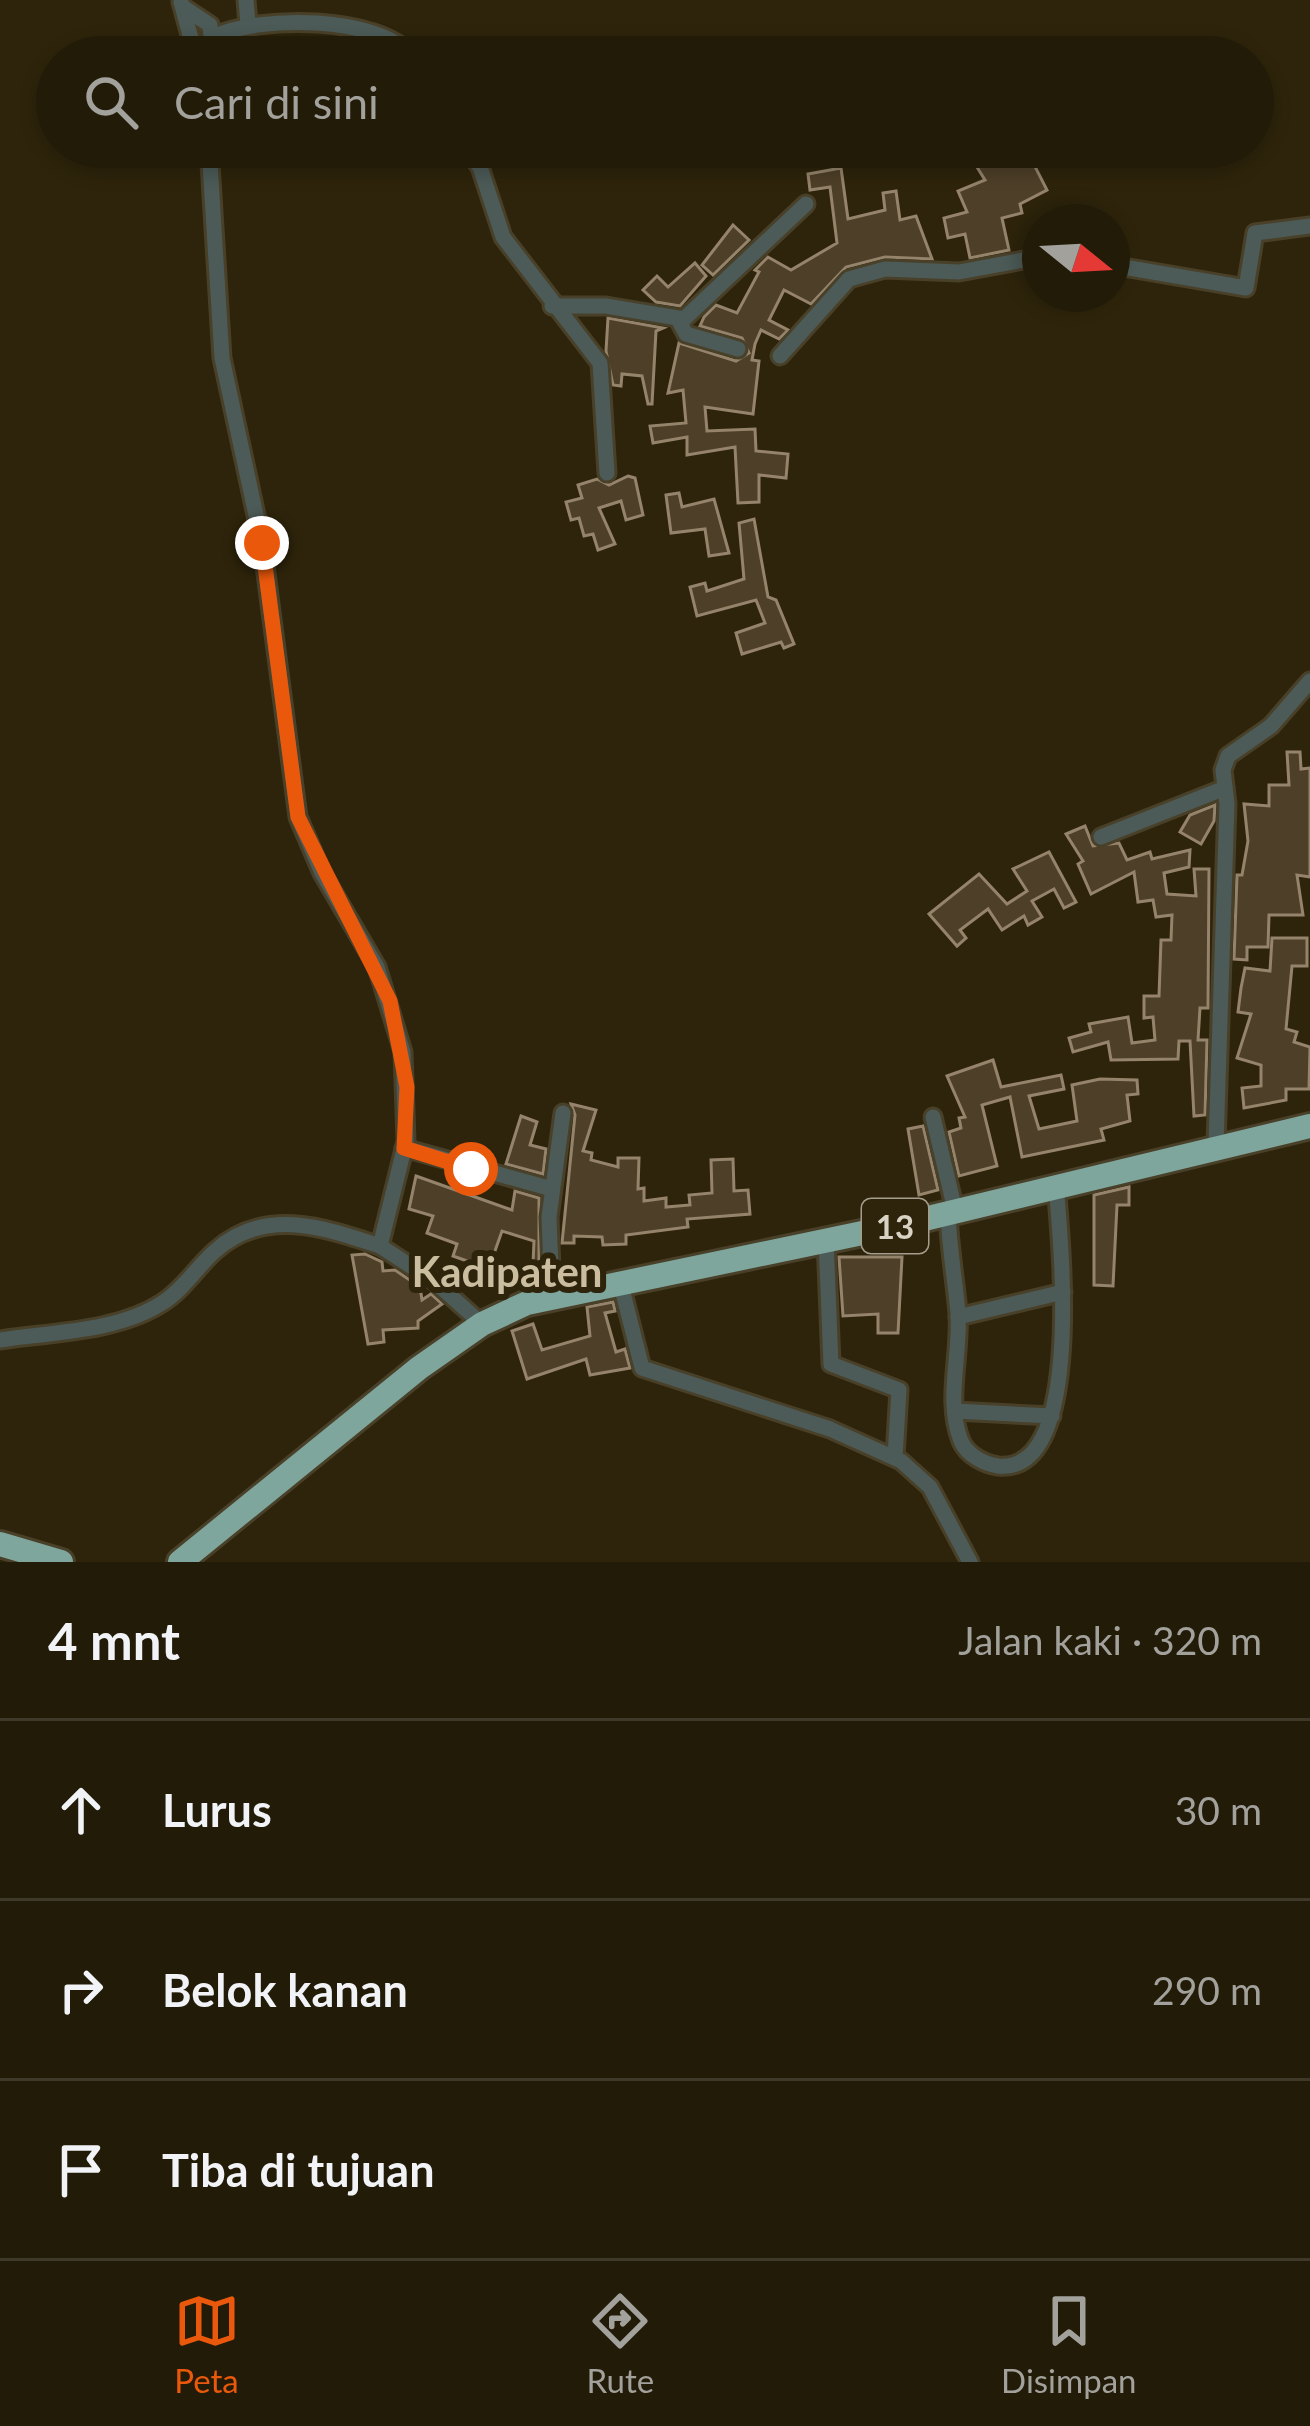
<!DOCTYPE html>
<html lang="id">
<head>
<meta charset="utf-8">
<style>
  body { margin:0; font-family:Lato,sans-serif; background:#2e2816; color:#f1f3f6 }
  .compass { position:absolute; left:1022px; top:204px; width:108px; height:108px; border-radius:50%; background:#221b08; box-shadow:0 6px 18px #0003; rotate:108deg }
  .stop { position:absolute; width:36px; height:36px; margin:-27px; border:9px solid #ea580c; border-radius:50%; background:#fff }
  .stop.end { background:#ea580c; border-color:#fff; box-shadow:0 3px 12px #0008 }
  .list { margin:0; padding:0; list-style:none }
  h2 { display:flex; justify-content:space-between; align-items:center; height:156px; margin:0; padding:0 48px; font-size:51px }
  h2 small { font-size:39px; font-weight:400; color:#a2a19c }
  .list li { display:grid; grid-template-columns:78px 1fr auto; gap:36px; align-items:center; box-sizing:border-box; height:180px; padding:0 48px; border-top:3px solid #3f3929 }
  .list b { display:block; font-size:45px; white-space:nowrap }
  .list em { font-size:39px; font-style:normal; color:#a2a19c }
  .icon { flex:none; width:66px; height:66px; fill:none; stroke:currentColor; stroke-width:2; stroke-linecap:round; stroke-linejoin:round }
  .map { position:relative; flex:none; width:1310px; height:1562px; overflow:hidden }
  .search { position:absolute; background:#221b08; box-shadow:0 6px 18px #0003; left:36px; right:36px; top:36px; height:132px; display:flex; align-items:center; gap:30px; box-sizing:border-box; padding:0 42px; border-radius:66px; color:#a2a19c; font-size:45px }
  .sheet { height:696px; background:#221b08 }
  nav { display:flex; justify-content:space-around; align-items:center; box-sizing:border-box; height:168px; border-top:3px solid #3f3929; background:#221b08; font-size:33px; color:#a2a19c }
  nav a { display:grid; justify-items:center; gap:6px }
  nav .on { color:#ea580c }
  .map>svg:first-child { display:block }
  .building { fill:#4e3f28; stroke:#95846b; stroke-width:3 }
  .lines { fill:none; stroke-linecap:round; stroke-linejoin:round }
  .minor-casing { stroke:#494029; stroke-width:21 }
  .highway-casing { stroke:#494029; stroke-width:30 }
  .minor { stroke:#4c5b57; stroke-width:15 }
  .highway { stroke:#7fa69c; stroke-width:24 }
  .route { stroke:#ea580c; stroke-width:15 }
  .labels { text-anchor:middle; dominant-baseline:central; stroke-width:12; stroke-linejoin:round; paint-order:stroke }
  .shield { fill:#2e240b; stroke:#a69e8d; stroke-width:3 }
  .shield-label { font-size:33px; font-weight:bold; fill:#d9d3c5 }
  .quarter-label { font-size:42px; font-weight:bold; fill:#cabda0; stroke:#2e240b }
</style>
</head>
<body>
<div class="map">
<svg width="1310" height="1562" viewBox="0 0 1310 1562">
  <rect width="100%" height="100%" fill="#2e240b"/>
  <!-- building -->
  <g class="building">
    <path d="M 973,147 L 1025,147 L 1047,190 L 1020,204 L 1022,213 L 1002,218 L 1009,250 L 970,258 L 965,234 L 948,238 L 944,218 L 967,212 L 958,191 L 985,180 L 967,151 Z"/>
    <path d="M 841,168 L 848,219 L 885,210 L 883,193 L 896,191 L 900,220 L 916,216 L 932,259 L 885,257 L 846,267 L 811,304 L 784,290 L 769,320 L 788,330 L 779,339 L 761,330 L 755,344 L 752,360 L 759,361 L 753,414 L 705,407 L 707,431 L 755,429 L 756,451 L 788,454 L 786,478 L 759,475 L 759,502 L 738,503 L 735,447 L 687,455 L 687,437 L 653,443 L 650,426 L 686,423 L 683,390 L 668,393 L 679,343 L 736,361 L 749,353 L 742,338 L 700,326 L 704,317 L 716,305 L 737,313 L 759,272 L 755,270 L 768,257 L 791,270 L 837,243 L 830,187 L 810,190 L 808,174 Z"/>
    <path d="M 733,225 L 749,240 L 713,275 L 702,265 Z"/>
    <path d="M 695,263 L 706,276 L 680,306 L 656,302 L 643,290 L 657,276 L 668,287 Z"/>
    <path d="M 608,318 L 663,328 L 656,331 L 652,404 L 648,404 L 642,376 L 622,374 L 621,386 L 613,385 L 606,351 Z"/>
    <path d="M 628,476 L 635,478 L 643,515 L 626,520 L 621,501 L 599,508 L 615,544 L 598,550 L 593,534 L 584,536 L 579,518 L 571,520 L 566,502 L 582,498 L 578,485 L 597,479 L 609,485 Z"/>
    <path d="M 679,493 L 682,507 L 714,499 L 729,553 L 709,556 L 705,529 L 671,533 L 666,495 Z"/>
    <path d="M 754,519 L 768,597 L 776,600 L 794,644 L 784,648 L 781,642 L 742,654 L 736,633 L 765,623 L 756,600 L 697,616 L 690,587 L 705,583 L 707,591 L 744,579 L 739,523 Z"/>
    <path d="M 1287,752 L 1300,752 L 1301,769 L 1310,768 L 1310,877 L 1297,875 L 1303,915 L 1269,915 L 1268,947 L 1247,947 L 1247,960 L 1234,959 L 1237,875 L 1242,875 L 1248,841 L 1244,804 L 1269,806 L 1269,785 L 1289,785 Z"/>
    <path d="M 1215,805 L 1214,821 L 1201,844 L 1180,832 L 1190,815 Z"/>
    <path d="M 1085,826 L 1093,846 L 1119,843 L 1127,860 L 1150,852 L 1152,859 L 1190,850 L 1189,867 L 1164,873 L 1167,894 L 1196,896 L 1194,869 L 1209,869 L 1208,1008 L 1200,1008 L 1198,1040 L 1207,1040 L 1205,1115 L 1194,1116 L 1190,1041 L 1179,1041 L 1178,1059 L 1111,1060 L 1108,1042 L 1073,1052 L 1069,1038 L 1091,1032 L 1089,1024 L 1128,1017 L 1132,1043 L 1155,1040 L 1153,1017 L 1144,1018 L 1144,996 L 1159,996 L 1161,940 L 1171,940 L 1172,915 L 1156,917 L 1153,900 L 1138,902 L 1134,872 L 1091,894 L 1078,864 L 1083,861 L 1066,834 Z"/>
    <path d="M 1049,852 L 1076,902 L 1064,908 L 1054,889 L 1032,901 L 1042,917 L 1028,925 L 1024,916 L 1002,930 L 988,909 L 960,930 L 966,938 L 957,946 L 929,914 L 979,874 L 1007,904 L 1027,891 L 1013,869 Z"/>
    <path d="M 1272,938 L 1307,938 L 1307,966 L 1292,966 L 1286,1029 L 1297,1032 L 1294,1042 L 1310,1047 L 1309,1089 L 1286,1089 L 1286,1100 L 1244,1108 L 1242,1088 L 1261,1086 L 1261,1065 L 1237,1058 L 1251,1014 L 1238,1012 L 1241,988 L 1245,968 L 1270,971 Z"/>
    <path d="M 993,1060 L 1001,1087 L 1061,1075 L 1064,1089 L 1029,1096 L 1039,1129 L 1077,1121 L 1072,1085 L 1100,1079 L 1137,1080 L 1138,1094 L 1127,1095 L 1130,1121 L 1101,1129 L 1104,1140 L 1022,1157 L 1010,1097 L 982,1105 L 997,1166 L 959,1176 L 949,1132 L 961,1128 L 959,1118 L 965,1117 L 947,1076 Z"/>
    <path d="M 571,1104 L 596,1110 L 583,1151 L 592,1153 L 591,1160 L 618,1167 L 618,1158 L 639,1158 L 638,1189 L 644,1188 L 644,1201 L 666,1198 L 666,1207 L 690,1205 L 689,1195 L 712,1193 L 711,1160 L 733,1159 L 734,1191 L 748,1190 L 750,1214 L 687,1219 L 688,1227 L 626,1235 L 626,1244 L 603,1245 L 602,1237 L 574,1236 L 574,1243 L 562,1243 L 575,1115 Z"/>
    <path d="M 521,1116 L 537,1122 L 530,1145 L 546,1149 L 543,1174 L 506,1164 Z"/>
    <path d="M 923,1126 L 938,1190 L 919,1195 L 908,1129 Z"/>
    <path d="M 416,1176 L 512,1210 L 515,1191 L 539,1198 L 539,1264 L 533,1264 L 534,1241 L 502,1231 L 484,1282 L 462,1274 L 467,1261 L 453,1256 L 457,1244 L 427,1233 L 433,1216 L 409,1209 Z"/>
    <path d="M 1129,1187 L 1129,1205 L 1117,1205 L 1113,1286 L 1094,1285 L 1094,1195 Z"/>
    <path d="M 365,1254 L 382,1262 L 383,1271 L 395,1270 L 420,1287 L 422,1300 L 431,1294 L 442,1304 L 418,1321 L 418,1328 L 383,1330 L 384,1342 L 368,1344 L 352,1255 Z"/>
    <path d="M 839,1257 L 902,1257 L 898,1333 L 878,1333 L 878,1314 L 843,1316 Z"/>
    <path d="M 613,1302 L 615,1311 L 605,1313 L 616,1352 L 625,1349 L 630,1368 L 590,1375 L 586,1359 L 527,1379 L 512,1331 L 533,1324 L 542,1350 L 590,1336 L 587,1307 Z"/>
  </g>
  <g class="lines">
    <defs>
      <g id="minor">
        <path d="M 246,0 L 248,24"/>
        <path d="M 181,2 L 196,57"/>
        <path d="M 183,7 L 210,25 L 213,57"/>
        <path d="M 213,37 C 259,15 378,15 413,57"/>
        <path d="M 209,147 L 222,358 L 262,543 L 298,817 L 322,873 L 377,967 L 403,1052 L 406,1141 L 380,1246 L 435,1282 L 482,1324"/>
        <path d="M 465,147 L 480,167 L 503,237 L 600,363 L 607,473"/>
        <path d="M 1112,265 L 1246,288 L 1255,233 L 1310,226"/>
        <path d="M 552,306 L 606,306 L 684,319 L 806,204"/>
        <path d="M 678,319 L 686,334 L 738,349"/>
        <path d="M 780,356 L 849,279 L 885,269 L 959,272 L 1040,257"/>
        <path d="M 1101,837 L 1225,788"/>
        <path d="M 933,1117 L 955,1210"/>
        <path d="M 1216,1144 L 1227,804 L 1223,770 L 1228,756 L 1271,726 L 1310,681"/>
        <path d="M 404,1148 L 552,1189"/>
        <path d="M 948,1212 C 949,1246 955,1279 958,1313 C 961,1355 945,1401 961,1441 C 967,1455 984,1464 998,1466 C 1086,1475 1060,1237 1056,1184"/>
        <path d="M 826,1240 L 831,1364 L 899,1390 L 895,1457"/>
        <path d="M 620,1281 L 642,1368 L 830,1429 L 901,1461 L 930,1487 L 970,1562"/>
        <path d="M 552,1296 L 549,1217 L 563,1113"/>
        <path d="M 958,1317 L 1063,1292"/>
        <path d="M 0,1340 C 52,1332 117,1332 162,1303 C 182,1291 197,1267 215,1251 C 264,1207 323,1227 380,1246"/>
        <path d="M 955,1411 L 1052,1416"/>
      </g>
      <g id="highway">
        <path d="M 0,1544 L 61,1562"/>
        <path d="M 180,1562 L 419,1368 L 482,1324 L 527,1303 L 891,1227 L 1310,1126"/>
      </g>
    </defs>
    <!-- minor casing -->
    <use href="#minor" class="minor-casing"/>
    <!-- highway casing -->
    <use href="#highway" class="highway-casing"/>
    <!-- minor -->
    <use href="#minor" class="minor"/>
    <!-- highway -->
    <use href="#highway" class="highway"/>
  </g>
  <g class="lines">
    <!-- route -->
    <path class="route" d="M 262,543 L 298,817 L 390,1001 L 407,1087 L 404,1148 L 471,1169"/>
  </g>
  <g class="labels">
    <!-- shield labels -->
    <rect class="shield" x="862" y="1199" width="66" height="54" rx="9"/>
    <g class="shield-label">
      <text x="895" y="1226">13</text>
    </g>
    <!-- quarter labels -->
    <g class="quarter-label">
      <text x="507" y="1271">Kadipaten</text>
    </g>
  </g>
</svg>
<svg class="compass" viewBox="-18 -18 36 36"><path d="M0-13l5 13h-10z" fill="#e53935"/><path d="M0 13l5-13h-10z" fill="#a2a19c"/></svg>
<div class="stop" style="left:471px;top:1169px"></div>
<div class="stop end" style="left:262px;top:543px"></div>
<div class="search"><svg class="icon" aria-label="search" viewBox="0 0 24 24"><circle cx="10" cy="10" r="6"/><path d="M15 15l6 6"/></svg>Cari di sini</div>
</div>
<section class="sheet">
<h2>4 mnt<small>Jalan kaki · 320 m</small></h2>
<ul class="list">
<li><svg class="icon" aria-label="ahead" viewBox="0 0 24 24"><path d="M12 20V5M6 11l6-6 6 6"/></svg><div><b>Lurus</b></div><em>30 m</em></li>
<li><svg class="icon" aria-label="right" viewBox="0 0 24 24"><path d="M7 20v-9h11M14 6l5 5-5 5"/></svg><div><b>Belok kanan</b></div><em>290 m</em></li>
<li><svg class="icon" aria-label="arrive" viewBox="0 0 24 24"><path d="M6 21V4h12l-3 4 3 4H6"/></svg><div><b>Tiba di tujuan</b></div></li>
</ul>
</section>
<nav>
<a class="on"><svg class="icon" aria-label="map" viewBox="0 0 24 24"><path d="M3 6l6-2 6 2 6-2v14l-6 2-6-2-6 2zM9 4v14M15 6v14"/></svg>Peta</a>
<a><svg class="icon" aria-label="directions" viewBox="0 0 24 24"><path d="M12 3l9 9-9 9-9-9zM9 14v-3h6M13 9l2 2-2 2"/></svg>Rute</a>
<a><svg class="icon" aria-label="saved" viewBox="0 0 24 24"><path d="M7 4h10v16l-5-4-5 4z"/></svg>Disimpan</a>
</nav>
</body>
</html>
